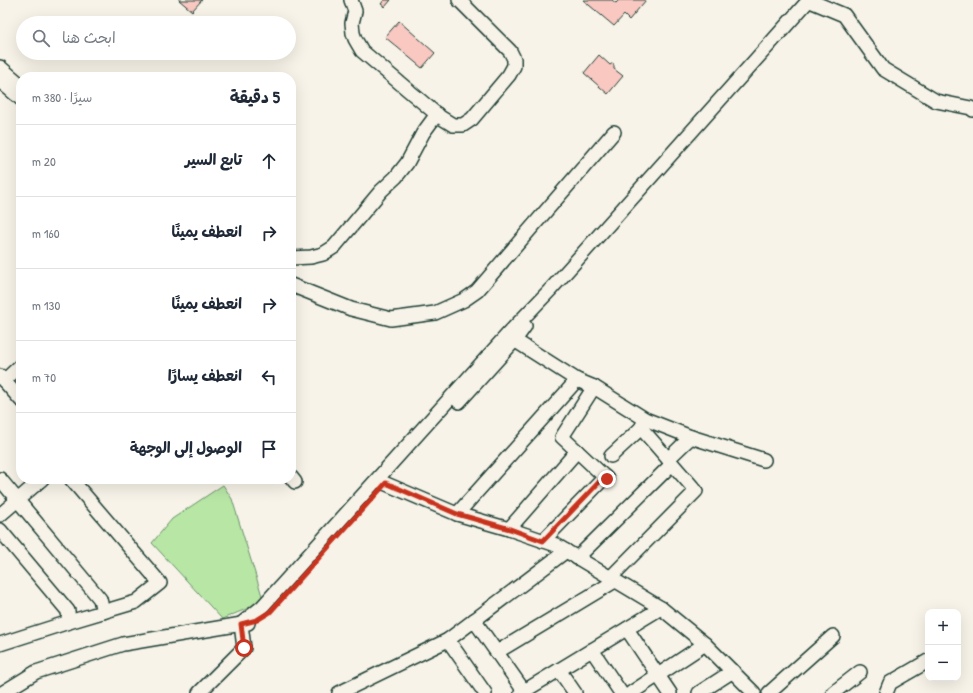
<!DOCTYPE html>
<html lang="ar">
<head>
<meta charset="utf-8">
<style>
  body { margin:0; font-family:"Patrick Hand","Playpen Sans Arabic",sans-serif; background:#f2f2f3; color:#1f2937; direction:rtl }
  .controls { position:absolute; right:12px; bottom:12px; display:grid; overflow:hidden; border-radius:8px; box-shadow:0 4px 16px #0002 }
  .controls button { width:36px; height:36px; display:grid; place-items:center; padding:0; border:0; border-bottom:1px solid #e0e1e3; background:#fff; color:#1f2937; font:20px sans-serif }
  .stop { position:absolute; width:12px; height:12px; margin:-9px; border:3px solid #c8321e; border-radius:50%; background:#fff }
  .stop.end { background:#c8321e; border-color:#fff; box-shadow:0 1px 4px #0008 }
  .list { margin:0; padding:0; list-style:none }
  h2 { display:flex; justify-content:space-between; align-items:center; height:52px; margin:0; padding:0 16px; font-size:17px }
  h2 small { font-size:13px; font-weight:400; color:#747a83 }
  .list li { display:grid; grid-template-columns:26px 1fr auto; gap:12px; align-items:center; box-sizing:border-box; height:72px; padding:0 16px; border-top:1px solid #e0e1e3 }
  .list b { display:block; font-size:15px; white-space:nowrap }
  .list em { font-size:13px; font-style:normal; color:#747a83 }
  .icon { flex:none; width:22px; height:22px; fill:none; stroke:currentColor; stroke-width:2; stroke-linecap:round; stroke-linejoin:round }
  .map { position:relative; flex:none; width:973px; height:693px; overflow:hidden; direction:ltr }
  .search { position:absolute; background:#fff; box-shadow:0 4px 16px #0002; left:16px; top:16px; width:280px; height:44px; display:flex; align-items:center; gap:10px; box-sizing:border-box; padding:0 14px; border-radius:22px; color:#747a83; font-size:15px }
  .panel { position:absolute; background:#fff; box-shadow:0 4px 16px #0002; left:16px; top:72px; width:280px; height:412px; border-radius:16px; direction:rtl }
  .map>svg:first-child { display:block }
  .green { fill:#b7e6a5; stroke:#6b926c }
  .building { fill:#f8c8c1; stroke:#1f3d34 }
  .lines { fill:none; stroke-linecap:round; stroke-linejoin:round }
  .minor-casing { stroke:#1f3d34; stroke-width:16 }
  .minor { stroke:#f7f3e8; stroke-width:13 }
  .route { stroke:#c8321e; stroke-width:5 }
</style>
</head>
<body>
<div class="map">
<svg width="973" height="693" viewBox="0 0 973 693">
  <rect width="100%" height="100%" fill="#f7f3e8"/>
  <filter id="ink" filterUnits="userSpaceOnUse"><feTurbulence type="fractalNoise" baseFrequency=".025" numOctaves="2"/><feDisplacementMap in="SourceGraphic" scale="8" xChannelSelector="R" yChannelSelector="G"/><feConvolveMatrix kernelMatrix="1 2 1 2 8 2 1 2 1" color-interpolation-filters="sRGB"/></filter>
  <g filter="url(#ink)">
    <!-- green -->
    <path class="green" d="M 223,485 L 232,499 L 263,599 L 256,605 L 222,619 L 152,543 L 172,519 Z"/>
    <!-- building -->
    <g class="building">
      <path d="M 179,0 L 202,0 L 192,11 Z"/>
      <path d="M 384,0 L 391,0 L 385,7 L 381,4 Z"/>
      <path d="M 583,0 L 612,0 L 616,3 L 619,0 L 646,0 L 629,20 L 624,15 L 614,26 Z"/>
      <path d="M 399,21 L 435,53 L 422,68 L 385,37 Z"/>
      <path d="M 599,55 L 610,65 L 613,63 L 614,66 L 614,69 L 623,76 L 608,94 L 584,73 Z"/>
    </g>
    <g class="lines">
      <defs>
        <g id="minor">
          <path d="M 351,0 L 355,11 L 352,23 L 353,33 L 355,39 L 362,51 L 440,117 L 453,125 L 463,125 L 472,119 L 509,75 L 514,66 L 514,59 L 510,51 L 459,0"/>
          <path d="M 808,0 L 844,15 L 883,69 L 936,101 L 971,108 L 973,110"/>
          <path d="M 0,67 L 21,85"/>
          <path d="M 0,81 L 21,99"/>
          <path d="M 291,258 L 311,257 L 323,254 L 334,247 L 381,191 L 396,177 L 407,163 L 423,133 L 437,114"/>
          <path d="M 291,285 L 351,309 L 391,319 L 435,313 L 464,300 L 477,291 L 614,132"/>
          <path d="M 508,336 L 577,380 L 594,387 L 645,419 L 691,437 L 764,460"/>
          <path d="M 0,376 L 21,400"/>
          <path d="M 4,381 L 21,365"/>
          <path d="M 594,387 L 562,437 L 607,479"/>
          <path d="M 459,402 L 515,340 L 525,326"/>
          <path d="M 611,456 L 641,428 L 644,422"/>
          <path d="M 668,459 L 691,437"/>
          <path d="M 291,477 L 295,482"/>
          <path d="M 0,479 L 100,599 L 103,612"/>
          <path d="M 377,480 L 457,514 L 509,529 L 556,545 L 661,608 L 705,644 L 754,693"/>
          <path d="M 457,514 L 577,380"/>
          <path d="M 0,515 L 42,479"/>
          <path d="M 509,529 L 577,451"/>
          <path d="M 0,530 L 68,611 L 69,622"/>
          <path d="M 543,541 L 605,477"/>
          <path d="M 577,558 L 672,464"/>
          <path d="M 610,578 L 696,491 L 641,428"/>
          <path d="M 474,620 L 524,691"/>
          <path d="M 241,624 L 262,607 L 507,335 L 551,289 L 809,0"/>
          <path d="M 627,629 L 670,693"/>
          <path d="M 448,640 L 485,693"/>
          <path d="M 0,644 L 69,622 L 136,602 L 160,583 L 71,479"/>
          <path d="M 592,650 L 621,693"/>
          <path d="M 497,652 L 615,581"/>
          <path d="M 559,670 L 575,693"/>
          <path d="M 2,693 L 36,672 L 123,644 L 248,623"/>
          <path d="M 199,693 L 244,648 L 241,624"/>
          <path d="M 339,693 L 448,640 L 566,551"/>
          <path d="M 521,693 L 661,608"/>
          <path d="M 631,693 L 705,644"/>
          <path d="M 699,693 L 733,671"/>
          <path d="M 769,693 L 833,636"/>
          <path d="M 833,693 L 860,672"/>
          <path d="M 886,693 L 890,683 L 928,661"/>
        </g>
      </defs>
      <!-- minor casing -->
      <use href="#minor" class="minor-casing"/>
      <!-- minor -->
      <use href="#minor" class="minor"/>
    </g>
  </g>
  <g class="lines" filter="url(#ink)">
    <!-- route -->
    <path class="route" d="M 244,648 L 241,624 L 257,620 L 270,612 L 386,483 L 457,514 L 510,529 L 543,541 L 604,477 L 607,479"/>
  </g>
</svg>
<div class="controls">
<button>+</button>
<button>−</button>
</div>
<div class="stop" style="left:244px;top:648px"></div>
<div class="stop end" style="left:607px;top:479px"></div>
<div class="search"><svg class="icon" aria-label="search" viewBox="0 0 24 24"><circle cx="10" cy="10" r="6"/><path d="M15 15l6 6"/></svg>ابحث هنا</div>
<section class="panel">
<h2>5 دقيقة<small>سيرًا · 380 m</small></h2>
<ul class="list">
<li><svg class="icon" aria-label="ahead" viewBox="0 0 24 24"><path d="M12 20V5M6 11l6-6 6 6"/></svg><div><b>تابع السير</b></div><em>20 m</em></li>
<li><svg class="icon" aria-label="right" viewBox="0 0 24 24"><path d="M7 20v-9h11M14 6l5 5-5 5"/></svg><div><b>انعطف يمينًا</b></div><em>160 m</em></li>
<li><svg class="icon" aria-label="right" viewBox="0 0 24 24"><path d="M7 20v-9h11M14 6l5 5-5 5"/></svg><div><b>انعطف يمينًا</b></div><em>130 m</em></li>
<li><svg class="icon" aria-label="left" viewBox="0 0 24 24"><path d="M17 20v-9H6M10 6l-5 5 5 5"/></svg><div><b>انعطف يسارًا</b></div><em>70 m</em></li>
<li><svg class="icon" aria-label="arrive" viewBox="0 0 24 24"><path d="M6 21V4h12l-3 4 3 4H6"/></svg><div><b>الوصول إلى الوجهة</b></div></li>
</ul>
</section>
</div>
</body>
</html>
